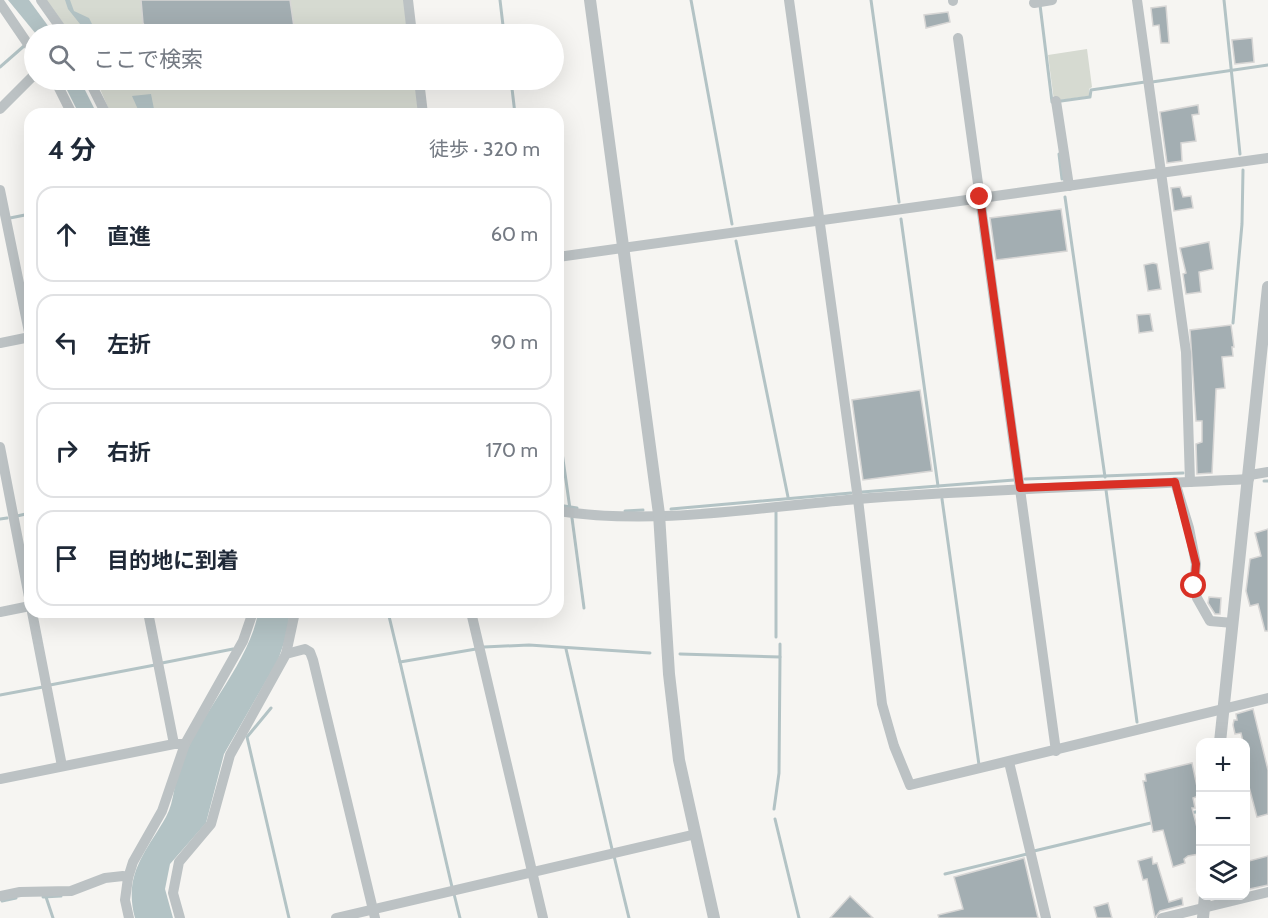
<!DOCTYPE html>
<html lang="ja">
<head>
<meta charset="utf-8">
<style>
  body { margin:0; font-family:Cabin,"Noto Sans JP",sans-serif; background:#f6f6f7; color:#1f2937 }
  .controls { position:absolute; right:18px; bottom:18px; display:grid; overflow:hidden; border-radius:12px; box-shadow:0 6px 24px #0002 }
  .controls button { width:54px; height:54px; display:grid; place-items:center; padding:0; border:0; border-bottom:2px solid #e0e1e3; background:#fff; color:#1f2937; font:30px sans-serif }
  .stop { position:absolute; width:18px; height:18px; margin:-14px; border:4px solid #d93025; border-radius:50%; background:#fff }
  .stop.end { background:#d93025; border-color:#fff; box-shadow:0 2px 6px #0008 }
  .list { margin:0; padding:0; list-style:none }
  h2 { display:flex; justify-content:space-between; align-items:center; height:78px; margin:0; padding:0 24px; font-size:26px }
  h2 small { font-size:20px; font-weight:400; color:#747a83 }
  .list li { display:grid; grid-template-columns:39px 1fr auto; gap:18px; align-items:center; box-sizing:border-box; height:96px; margin:0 12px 12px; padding:0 12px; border:2px solid #e0e1e3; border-radius:18px }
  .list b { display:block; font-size:22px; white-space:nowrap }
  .list em { font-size:20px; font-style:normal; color:#747a83 }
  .icon { flex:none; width:33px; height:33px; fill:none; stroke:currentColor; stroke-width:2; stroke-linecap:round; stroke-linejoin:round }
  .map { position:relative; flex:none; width:1268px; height:918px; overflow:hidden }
  .search { position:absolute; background:#fff; box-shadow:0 6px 24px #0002; left:24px; top:24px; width:540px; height:66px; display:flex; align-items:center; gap:15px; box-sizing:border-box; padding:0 21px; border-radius:33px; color:#747a83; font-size:22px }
  .panel { position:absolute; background:#fff; box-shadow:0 6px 24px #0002; left:24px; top:108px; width:540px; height:510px; border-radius:18px }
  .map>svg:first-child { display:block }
  .green { fill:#d6dad1 }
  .water { fill:#b3c3c5 }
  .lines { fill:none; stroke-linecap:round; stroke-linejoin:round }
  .stream { stroke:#b3c3c5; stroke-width:3 }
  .building { fill:#a3aeb2; stroke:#d7d6d5; stroke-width:1.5 }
  .minor { stroke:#bcc2c4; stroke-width:10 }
  .tertiary { stroke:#bcc2c4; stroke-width:12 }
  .route { stroke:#d93025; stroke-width:8 }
</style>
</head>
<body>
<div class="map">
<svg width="1268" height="918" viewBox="0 0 1268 918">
  <rect width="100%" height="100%" fill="#f6f5f2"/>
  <!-- green -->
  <g class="green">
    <path d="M 46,0 L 404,0 L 409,34 L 71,34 Z"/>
    <path d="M 1087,49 L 1092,87 L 1089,89 L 1089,96 L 1054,101 L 1048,55 Z"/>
    <path d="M 96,80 L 415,80 L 419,114 L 111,114 Z"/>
  </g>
  <!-- water -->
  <g class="water">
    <path d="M 8,0 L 29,0 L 54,34 L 36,34 Z"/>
    <path d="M 65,0 L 70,0 L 74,11 L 89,18 L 93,26 L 88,34 L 68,9 Z"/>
    <path d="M 62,80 L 80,80 L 97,114 L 79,114 Z"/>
    <path d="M 151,94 L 155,114 L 140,114 L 132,96 Z"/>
    <path d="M 258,612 L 290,612 L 286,637 L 278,660 L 224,754 L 206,823 L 170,864 L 165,889 L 173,918 L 135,918 C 123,874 146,852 166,817 C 175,801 174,780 180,763 C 198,718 251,660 258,612 Z"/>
  </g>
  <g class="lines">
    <!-- stream -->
    <g class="stream">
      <path d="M 500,0 L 504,34"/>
      <path d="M 691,0 L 732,224"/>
      <path d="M 871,0 L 899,202"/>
      <path d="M 1224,0 L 1240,154"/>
      <path d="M 1040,5 L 1052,102"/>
      <path d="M 91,32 L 98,34"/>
      <path d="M 0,67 L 24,46"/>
      <path d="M 511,80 L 515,114"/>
      <path d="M 1152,82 L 1268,65"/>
      <path d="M 1061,101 L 1090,97 L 1091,90 L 1145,82"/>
      <path d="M 1059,154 L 1062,179"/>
      <path d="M 1065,197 L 1105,477"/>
      <path d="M 10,218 L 30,214"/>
      <path d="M 901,219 L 938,486"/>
      <path d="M 736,241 L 788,497"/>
      <path d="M 1233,323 L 1242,224 L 1243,170"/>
      <path d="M 558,424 L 570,509"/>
      <path d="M 1025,479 L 1183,473"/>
      <path d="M 1264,481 L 1268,481"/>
      <path d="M 1106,490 L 1137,722"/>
      <path d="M 862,492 L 1014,480"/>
      <path d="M 942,499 L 979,765"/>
      <path d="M 558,505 L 577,508"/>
      <path d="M 671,509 L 851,493"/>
      <path d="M 625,511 L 643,510"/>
      <path d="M 776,511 L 776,637"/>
      <path d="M 17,516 L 30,513"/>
      <path d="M 572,518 L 584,608"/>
      <path d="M 0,519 L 7,518"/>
      <path d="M 388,612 L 400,662 L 476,649"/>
      <path d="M 303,615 L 313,612"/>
      <path d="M 484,647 L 529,645 L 650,653"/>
      <path d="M 566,649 L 612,849"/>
      <path d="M 680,654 L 780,657 L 780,644"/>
      <path d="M 400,662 L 452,887"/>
      <path d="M 162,663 L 233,649"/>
      <path d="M 50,685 L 155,665"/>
      <path d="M 0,695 L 43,687"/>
      <path d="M 271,708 L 247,737 L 289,918"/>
      <path d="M 774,809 L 779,773 L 780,657"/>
      <path d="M 1191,813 L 1200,811"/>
      <path d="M 775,819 L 799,918"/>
      <path d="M 1034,851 L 1155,822"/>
      <path d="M 614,856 L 629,918"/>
      <path d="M 945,874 L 1027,854"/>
      <path d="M 454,894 L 460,918"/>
      <path d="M 43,897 L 61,896"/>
      <path d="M 46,897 L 53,918"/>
      <path d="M 2,901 L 16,898"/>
    </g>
  </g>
  <!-- building -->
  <g class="building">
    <path d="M 141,0 L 290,0 L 295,34 L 149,34 L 143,23 Z"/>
    <path d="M 1166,6 L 1169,43 L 1161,43 L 1159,25 L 1153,26 L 1151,8 Z"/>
    <path d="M 948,12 L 950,22 L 926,28 L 924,15 Z"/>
    <path d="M 1252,38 L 1254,62 L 1235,64 L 1232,40 Z"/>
    <path d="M 1198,105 L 1199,114 L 1192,115 L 1196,141 L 1181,143 L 1182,161 L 1167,163 L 1160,112 Z"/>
    <path d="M 1180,187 L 1183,197 L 1191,196 L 1193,208 L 1174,211 L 1171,188 Z"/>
    <path d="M 1061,209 L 1067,251 L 996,260 L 990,218 Z"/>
    <path d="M 1209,242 L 1213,269 L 1199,272 L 1201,292 L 1186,294 L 1183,274 L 1186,273 L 1180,248 Z"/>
    <path d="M 1153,263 L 1157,264 L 1161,289 L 1148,291 L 1144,265 Z"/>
    <path d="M 1150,314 L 1153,331 L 1139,333 L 1137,315 Z"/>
    <path d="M 1231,325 L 1234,347 L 1232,347 L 1233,356 L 1222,357 L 1225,388 L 1216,389 L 1212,473 L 1197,474 L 1196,444 L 1202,442 L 1202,421 L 1196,421 L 1190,330 Z"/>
    <path d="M 920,390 L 932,471 L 863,480 L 852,400 Z"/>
    <path d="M 1268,529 L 1268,631 L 1265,631 L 1258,604 L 1250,606 L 1246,591 L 1250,559 L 1261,556 L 1255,533 Z"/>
    <path d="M 1209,597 L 1221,598 L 1220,614 L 1215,614 L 1208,603 Z"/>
    <path d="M 1253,709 L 1268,770 L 1268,814 L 1257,817 L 1245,772 L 1245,742 L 1243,742 L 1241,733 L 1235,734 L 1233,725 L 1234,720 L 1237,720 L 1236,714 Z"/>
    <path d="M 1192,763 L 1199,796 L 1193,798 L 1195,808 L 1192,808 L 1200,839 L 1199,854 L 1188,856 L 1184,859 L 1185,863 L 1173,867 L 1163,830 L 1153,832 L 1143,781 L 1146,781 L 1145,774 Z"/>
    <path d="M 1268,856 L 1268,885 L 1245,890 L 1245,862 Z"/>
    <path d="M 1152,857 L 1153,864 L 1157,863 L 1169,902 L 1182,898 L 1183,905 L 1160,911 L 1155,918 L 1147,879 L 1143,880 L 1138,861 Z"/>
    <path d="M 1024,858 L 1038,918 L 939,918 L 938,915 L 963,909 L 954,877 Z"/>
    <path d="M 850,896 L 873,918 L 830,918 Z"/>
    <path d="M 1108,903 L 1112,918 L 1097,918 L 1094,907 Z"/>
  </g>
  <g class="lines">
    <!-- minor -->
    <g class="minor">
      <path d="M 41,0 L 65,34"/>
      <path d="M 408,0 L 412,34"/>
      <path d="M 789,0 L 858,499 L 882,704 L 894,746 L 910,785 L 1268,698"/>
      <path d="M 953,0 L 953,1"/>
      <path d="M 1137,0 L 1186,352 L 1190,482"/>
      <path d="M 0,3 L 34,53"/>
      <path d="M 1034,3 L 1052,0"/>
      <path d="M 958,38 L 1056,751"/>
      <path d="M 55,80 L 72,114"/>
      <path d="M 89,80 L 106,114"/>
      <path d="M 419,80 L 423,114"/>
      <path d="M 1056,101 L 1069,186"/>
      <path d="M 0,109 L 34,75"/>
      <path d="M 0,190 L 30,337"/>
      <path d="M 558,257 L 1268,158"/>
      <path d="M 0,343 L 30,337"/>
      <path d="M 0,447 L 30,602"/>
      <path d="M 1250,475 L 1268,472"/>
      <path d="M 1175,482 L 1189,528 L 1196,564 L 1194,586 L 1197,598 L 1210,621 L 1233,623"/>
      <path d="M 558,511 C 656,526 759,507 858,499 C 988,489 1119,486 1249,479"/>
      <path d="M 0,612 L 30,606"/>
      <path d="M 32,612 L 62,766"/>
      <path d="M 471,612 L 543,918"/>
      <path d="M 286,654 L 295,612"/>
      <path d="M 185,744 L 243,641 L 253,612"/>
      <path d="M 1009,762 L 1046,918"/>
      <path d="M 0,779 L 174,744 L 148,612"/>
      <path d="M 128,878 L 125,900 L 129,918"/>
      <path d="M 0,896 L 20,892 L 71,891 L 105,878 L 123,876 L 128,878 L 133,862 L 162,811 L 185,744 L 174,744"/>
      <path d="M 180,918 L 173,893 L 179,862 L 211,824 L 230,755 L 286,654 L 305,649 L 310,652 L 313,660 L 375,918"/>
      <path d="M 336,918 L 696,834"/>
      <path d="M 1162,918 L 1268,892"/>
    </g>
    <!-- tertiary -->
    <g class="tertiary">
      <path d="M 590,0 L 659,514 L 669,674 L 679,760 L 714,918"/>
      <path d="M 1220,742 L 1268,287"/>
      <path d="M 1203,918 L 1205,896"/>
    </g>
  </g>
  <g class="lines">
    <!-- route -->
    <path class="route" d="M 980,197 L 1020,488 L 1175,482 L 1196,564 L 1194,586"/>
  </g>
</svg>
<div class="controls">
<button>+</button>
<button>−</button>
<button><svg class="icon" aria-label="layers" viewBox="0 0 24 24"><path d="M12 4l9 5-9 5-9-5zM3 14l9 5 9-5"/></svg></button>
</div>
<div class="stop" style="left:1194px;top:586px"></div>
<div class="stop end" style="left:980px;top:197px"></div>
<div class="search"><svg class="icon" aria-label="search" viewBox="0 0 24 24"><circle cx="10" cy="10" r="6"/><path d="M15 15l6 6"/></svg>ここで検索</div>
<section class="panel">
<h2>4 分<small>徒歩 · 320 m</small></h2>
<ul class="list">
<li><svg class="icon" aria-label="ahead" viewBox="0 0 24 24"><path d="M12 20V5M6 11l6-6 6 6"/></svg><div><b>直進</b></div><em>60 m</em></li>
<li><svg class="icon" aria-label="left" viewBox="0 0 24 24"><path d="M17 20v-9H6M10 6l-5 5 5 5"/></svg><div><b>左折</b></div><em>90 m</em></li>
<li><svg class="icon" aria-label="right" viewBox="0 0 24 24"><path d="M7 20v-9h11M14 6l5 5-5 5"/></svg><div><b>右折</b></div><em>170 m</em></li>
<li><svg class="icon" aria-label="arrive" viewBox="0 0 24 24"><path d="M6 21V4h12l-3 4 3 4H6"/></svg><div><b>目的地に到着</b></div></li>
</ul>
</section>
</div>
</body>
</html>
